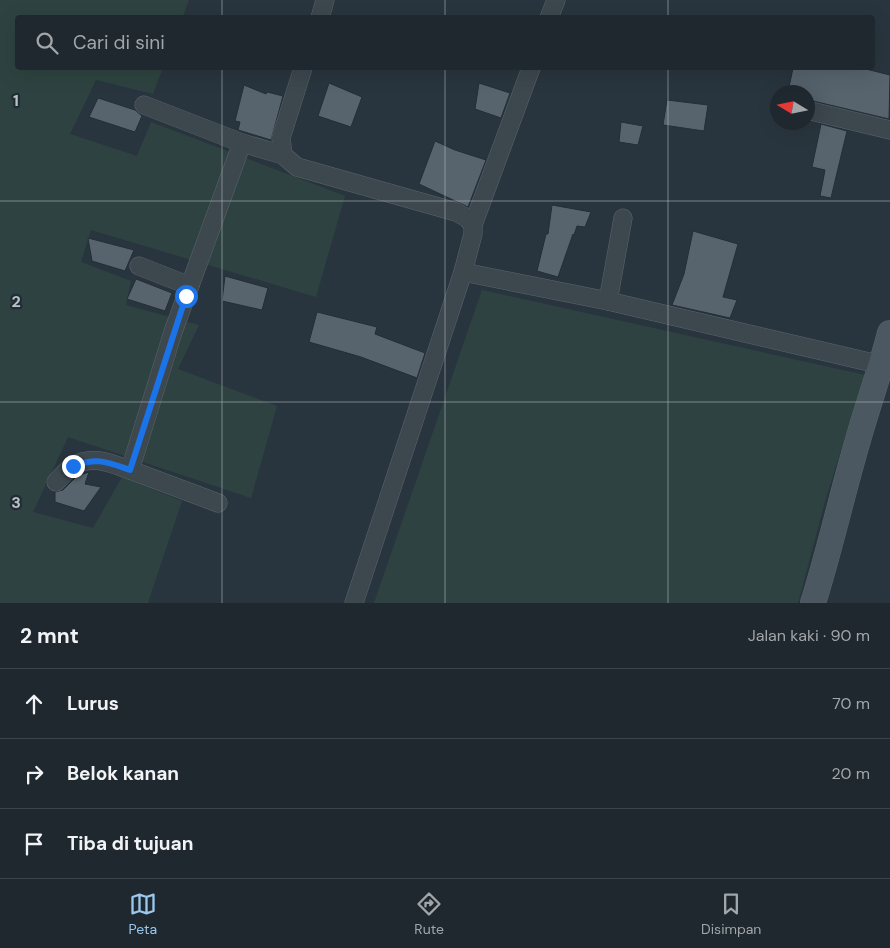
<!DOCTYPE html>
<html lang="id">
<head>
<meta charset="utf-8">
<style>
  body { margin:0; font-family:"DM Sans",sans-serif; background:#2c343a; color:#f1f3f6 }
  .compass { position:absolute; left:770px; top:85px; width:45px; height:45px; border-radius:50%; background:#1f282e; box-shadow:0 5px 20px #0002; rotate:280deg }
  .stop { position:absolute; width:15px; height:15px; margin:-11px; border:4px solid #1a73e8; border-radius:50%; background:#fff }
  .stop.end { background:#1a73e8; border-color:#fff; box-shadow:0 1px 5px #0008 }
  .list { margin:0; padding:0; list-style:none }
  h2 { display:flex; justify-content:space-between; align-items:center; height:65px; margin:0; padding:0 20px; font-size:21px }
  h2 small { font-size:16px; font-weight:400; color:#a1a6aa }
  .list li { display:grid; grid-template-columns:32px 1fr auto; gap:15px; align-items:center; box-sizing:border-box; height:70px; padding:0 20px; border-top:1px solid #3c444a }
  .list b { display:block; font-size:19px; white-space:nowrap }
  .list em { font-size:16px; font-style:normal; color:#a1a6aa }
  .icon { flex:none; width:28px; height:28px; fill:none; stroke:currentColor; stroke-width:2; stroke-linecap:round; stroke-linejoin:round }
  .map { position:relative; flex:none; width:890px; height:603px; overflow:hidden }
  .search { position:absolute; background:#1f282e; box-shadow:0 5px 20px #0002; left:15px; right:15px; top:15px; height:55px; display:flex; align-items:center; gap:12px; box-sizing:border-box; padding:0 18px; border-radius:5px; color:#a1a6aa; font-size:19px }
  .sheet { height:275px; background:#1f282e }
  nav { display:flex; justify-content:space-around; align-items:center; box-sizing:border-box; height:70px; border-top:1px solid #3c444a; background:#1f282e; font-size:14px; color:#a1a6aa }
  nav a { display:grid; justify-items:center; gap:2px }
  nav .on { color:#9ac7ed }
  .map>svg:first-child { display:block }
  .green { fill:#2e4341 }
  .building { fill:#57646e; stroke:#232e36 }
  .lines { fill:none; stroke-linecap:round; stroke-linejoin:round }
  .street-casing { stroke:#5a656c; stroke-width:19 }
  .secondary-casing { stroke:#5a656c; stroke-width:26 }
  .street { stroke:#3d474e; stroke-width:18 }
  .secondary { stroke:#4b5761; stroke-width:25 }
  .route { stroke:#1a73e8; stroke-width:6 }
  .grid { fill:none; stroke:#b9c2c9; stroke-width:1; stroke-opacity:0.55 }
  .grid-label { font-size:16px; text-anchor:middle; font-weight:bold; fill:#b9c2c9; stroke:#212c34; stroke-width:4.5; stroke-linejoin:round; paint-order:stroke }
</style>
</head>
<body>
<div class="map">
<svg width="890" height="603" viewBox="0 0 890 603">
  <rect width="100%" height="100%" fill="#29353e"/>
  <!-- green -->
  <g class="green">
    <path d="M 0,0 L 189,0 L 183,17 L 18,18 L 18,68 L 163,68 L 153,94 L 96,80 L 70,134 L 137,156 L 151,122 L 345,196 L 316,297 L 91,230 L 81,262 L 131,281 L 126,305 L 199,325 L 178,369 L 277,406 L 251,498 L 68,437 L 33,512 L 93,528 L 122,477 L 182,501 L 148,603 L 0,603 Z"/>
    <path d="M 482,290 L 865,375 L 826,498 L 798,603 L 374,603 Z"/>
  </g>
  <!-- building -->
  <g class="building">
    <path d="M 793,68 L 862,68 L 890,75 L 889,119 L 813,101 L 808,101 L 808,92 L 788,92 Z"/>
    <path d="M 329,83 L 362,97 L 351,127 L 318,116 Z"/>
    <path d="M 479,83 L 510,93 L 501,118 L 475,109 Z"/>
    <path d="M 244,85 L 266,94 L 267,92 L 283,96 L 271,140 L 238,130 L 240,122 L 235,121 Z"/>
    <path d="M 98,98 L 135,110 L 142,116 L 135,132 L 89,117 Z"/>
    <path d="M 667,100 L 708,105 L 704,131 L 663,125 Z"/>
    <path d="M 621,122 L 643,126 L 638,145 L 619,142 Z"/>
    <path d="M 821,124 L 847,131 L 831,198 L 820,196 L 825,170 L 812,167 Z"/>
    <path d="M 435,141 L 455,150 L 486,160 L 468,207 L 419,184 Z"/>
    <path d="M 552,205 L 591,212 L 585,227 L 577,226 L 574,235 L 573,234 L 558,277 L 537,271 L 546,234 L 548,234 Z"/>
    <path d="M 693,231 L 738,244 L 723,297 L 737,300 L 730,318 L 672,305 L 684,274 Z"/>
    <path d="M 88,238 L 134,250 L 125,271 L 92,261 Z"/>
    <path d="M 225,276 L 268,288 L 262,310 L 222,301 Z"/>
    <path d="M 136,279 L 172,293 L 165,311 L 127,299 Z"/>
    <path d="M 317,312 L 377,327 L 375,334 L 425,353 L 417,378 L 361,357 L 309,342 Z"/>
    <path d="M 89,472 L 85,484 L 101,487 L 84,511 L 55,502 L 55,492 L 63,490 L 77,476 Z"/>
  </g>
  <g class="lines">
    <defs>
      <g id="street">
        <path d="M 320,18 L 325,0"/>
        <path d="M 549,18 L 556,0"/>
        <path d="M 303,68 L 281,138 L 283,155 L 297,167 L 456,212 L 467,218 L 473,225 L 473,234 L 463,272 L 354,603"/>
        <path d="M 144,105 L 242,143 L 283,155"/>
        <path d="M 811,111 L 890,130"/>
        <path d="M 473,225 L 531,68"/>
        <path d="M 139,266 L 190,286"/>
        <path d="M 463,272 L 608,301 L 882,365"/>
        <path d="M 608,301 L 623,218"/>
        <path d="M 56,482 C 61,477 67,469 73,466 C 92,454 112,464 130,470"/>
        <path d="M 218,503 L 130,470 L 173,332 L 242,143"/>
      </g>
      <path id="secondary" d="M 813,603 C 830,549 842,494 858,440 C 868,404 881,369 890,333"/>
    </defs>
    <!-- street casing -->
    <use href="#street" class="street-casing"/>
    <!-- secondary casing -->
    <use href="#secondary" class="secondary-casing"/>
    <!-- street -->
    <use href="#street" class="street"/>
    <!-- secondary -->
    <use href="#secondary" class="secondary"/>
  </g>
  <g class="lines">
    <!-- route -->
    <path class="route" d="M 73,466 C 98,457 107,462 130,470 L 186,296"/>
  </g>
  <!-- grid -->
  <path class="grid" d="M 222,0 L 222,18M 445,0 L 445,18M 668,0 L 668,18M 222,68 L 222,603M 445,68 L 445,603M 668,68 L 668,603M 0,201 L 890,201M 0,402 L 890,402"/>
  <g class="grid-label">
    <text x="16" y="106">1</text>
    <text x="16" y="307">2</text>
    <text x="16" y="508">3</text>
  </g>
</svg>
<svg class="compass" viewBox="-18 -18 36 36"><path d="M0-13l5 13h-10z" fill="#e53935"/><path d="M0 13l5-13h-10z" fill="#a1a6aa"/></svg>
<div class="stop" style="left:186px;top:296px"></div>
<div class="stop end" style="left:73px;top:466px"></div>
<div class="search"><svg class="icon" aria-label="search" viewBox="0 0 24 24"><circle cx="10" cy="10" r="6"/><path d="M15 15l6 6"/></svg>Cari di sini</div>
</div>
<section class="sheet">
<h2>2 mnt<small>Jalan kaki · 90 m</small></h2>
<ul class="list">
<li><svg class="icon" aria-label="ahead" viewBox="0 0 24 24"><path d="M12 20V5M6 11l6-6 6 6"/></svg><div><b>Lurus</b></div><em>70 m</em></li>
<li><svg class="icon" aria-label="right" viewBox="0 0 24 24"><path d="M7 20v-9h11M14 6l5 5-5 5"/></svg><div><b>Belok kanan</b></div><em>20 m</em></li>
<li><svg class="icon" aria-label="arrive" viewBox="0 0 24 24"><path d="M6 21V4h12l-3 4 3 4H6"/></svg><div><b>Tiba di tujuan</b></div></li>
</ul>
</section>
<nav>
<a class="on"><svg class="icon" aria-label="map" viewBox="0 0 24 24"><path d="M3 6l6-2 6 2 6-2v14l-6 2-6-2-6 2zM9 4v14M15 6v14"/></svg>Peta</a>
<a><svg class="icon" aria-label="directions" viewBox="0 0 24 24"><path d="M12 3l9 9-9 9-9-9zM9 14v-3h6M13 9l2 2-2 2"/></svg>Rute</a>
<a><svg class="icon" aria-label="saved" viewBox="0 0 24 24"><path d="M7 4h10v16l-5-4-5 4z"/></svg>Disimpan</a>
</nav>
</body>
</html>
